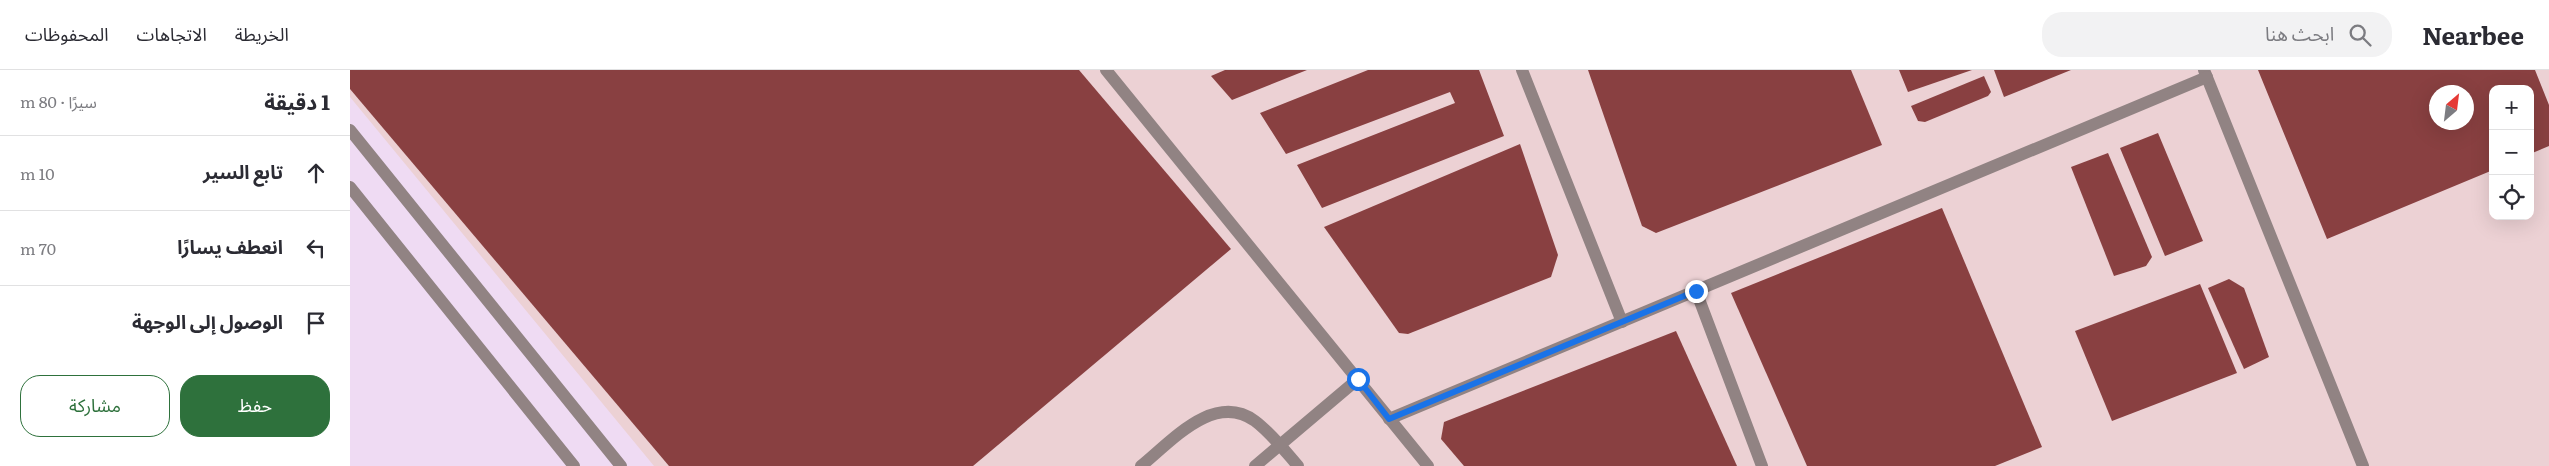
<!DOCTYPE html>
<html lang="ar">
<head>
<meta charset="utf-8">
<style>
  body { margin:0; font-family:Literata,"Noto Sans Arabic",serif; background:#f2f2f3; color:#2b2b33; direction:rtl }
  .controls { position:absolute; right:15px; top:15px; display:grid; overflow:hidden; border-radius:10px; box-shadow:0 5px 20px #0002 }
  .controls button { width:45px; height:45px; display:grid; place-items:center; padding:0; border:0; border-bottom:1px solid #e1e1e2; background:#fff; color:#2b2b33; font:25px sans-serif }
  .compass { position:absolute; left:2079px; top:15px; width:45px; height:45px; border-radius:50%; background:#fff; box-shadow:0 5px 20px #0002; rotate:28deg }
  .stop { position:absolute; width:15px; height:15px; margin:-11px; border:4px solid #1a73e8; border-radius:50%; background:#fff }
  .stop.end { background:#1a73e8; border-color:#fff; box-shadow:0 1px 5px #0008 }
  .list { margin:0; padding:0; list-style:none }
  h2 { display:flex; justify-content:space-between; align-items:center; height:65px; margin:0; padding:0 20px; font-size:21px }
  h2 small { font-size:16px; font-weight:400; color:#7c7c81 }
  .list li { display:grid; grid-template-columns:32px 1fr auto; gap:15px; align-items:center; box-sizing:border-box; height:75px; padding:0 20px; border-top:1px solid #e1e1e2 }
  .list b { display:block; font-size:19px; white-space:nowrap }
  .list em { font-size:16px; font-style:normal; color:#7c7c81 }
  .actions { display:flex; gap:10px; padding:15px 20px }
  .actions a { flex:1; padding:11px 0; border:1px solid #2e713c; border-radius:20px; text-align:center; font-size:18px; color:#2e713c }
  .actions .main { background:#2e713c; color:#fff }
  .icon { flex:none; width:28px; height:28px; fill:none; stroke:currentColor; stroke-width:2; stroke-linecap:round; stroke-linejoin:round }
  .map { position:relative; flex:none; width:2199px; height:396px; overflow:hidden; direction:ltr }
  header { display:flex; align-items:center; gap:30px; box-sizing:border-box; height:70px; padding:0 25px; background:#fff; border-bottom:1px solid #e1e1e2 }
  header strong { font-size:24px }
  nav { display:flex; gap:28px; margin-inline-start:auto; font-size:18px }
  .search { width:350px; height:45px; background:#f2f2f3; display:flex; align-items:center; gap:12px; box-sizing:border-box; padding:0 18px; border-radius:20px; color:#7c7c81; font-size:19px }
  main { display:flex }
  aside { flex:1; background:#fff }
  .map>svg:first-child { display:block }
  .industrial { fill:#ecd1d4; fill-rule:evenodd }
  .building { fill:#894041; fill-rule:evenodd }
  .lines { fill:none; stroke-linecap:round; stroke-linejoin:round }
  .minor { stroke:#918383; stroke-width:12 }
  .route { stroke:#1a73e8; stroke-width:6 }
</style>
</head>
<body>
<header>
<strong>Nearbee</strong>
<div class="search"><svg class="icon" aria-label="search" viewBox="0 0 24 24"><circle cx="10" cy="10" r="6"/><path d="M15 15l6 6"/></svg>ابحث هنا</div>
<nav><a>الخريطة</a><a>الاتجاهات</a><a>المحفوظات</a></nav>
</header>
<main>
<div class="map">
<svg width="2199" height="396" viewBox="0 0 2199 396">
  <rect width="100%" height="100%" fill="#efdbf3"/>
  <!-- industrial -->
  <path class="industrial" d="M 0,0 L 2199,0 L 2199,396 L 304,396 L 0,27 ZM 2143,19 L 2180,19 L 2180,146 L 2143,146 ZM 2086,22 L 2116,22 L 2116,52 L 2086,52 Z"/>
  <!-- building -->
  <g class="building">
    <path d="M 0,0 L 729,0 L 881,179 L 623,396 L 319,396 L 0,19 Z"/>
    <path d="M 875,0 L 957,0 L 882,30 L 861,6 Z"/>
    <path d="M 1018,0 L 1129,0 L 1154,66 L 972,138 L 947,95 L 1105,33 L 1100,22 L 936,84 L 910,43 Z"/>
    <path d="M 1238,0 L 1501,0 L 1532,75 L 1306,163 L 1292,156 Z"/>
    <path d="M 1549,0 L 1622,0 L 1558,22 Z"/>
    <path d="M 1644,0 L 1721,0 L 1654,27 Z"/>
    <path d="M 1908,0 L 2185,0 L 2199,35 L 2199,76 L 2180,84 L 2180,19 L 2143,19 L 2143,100 L 1977,169 ZM 2086,22 L 2116,22 L 2116,52 L 2086,52 Z"/>
    <path d="M 1634,6 L 1641,22 L 1638,26 L 1575,52 L 1568,51 L 1561,36 Z"/>
    <path d="M 1808,63 L 1853,171 L 1815,186 L 1770,78 Z"/>
    <path d="M 1170,74 L 1208,185 L 1201,207 L 1058,264 L 1049,263 L 974,157 Z"/>
    <path d="M 1758,83 L 1802,187 L 1796,196 L 1764,206 L 1721,97 Z"/>
    <path d="M 1592,138 L 1692,377 L 1645,396 L 1457,396 L 1381,223 Z"/>
    <path d="M 1879,209 L 1894,218 L 1919,287 L 1894,299 L 1858,218 Z"/>
    <path d="M 1850,214 L 1887,303 L 1762,351 L 1725,261 Z"/>
    <path d="M 1326,261 L 1387,396 L 1114,396 L 1091,369 L 1094,352 Z"/>
  </g>
  <g class="lines">
    <!-- minor -->
    <g class="minor">
      <path d="M 756,0 L 1078,396"/>
      <path d="M 1172,0 L 1272,252"/>
      <path d="M 1854,0 L 2013,396"/>
      <path d="M 0,60 L 271,396"/>
      <path d="M 0,117 L 224,396"/>
      <path d="M 1346,221 L 1412,396"/>
      <path d="M 1039,349 L 1857,7"/>
      <path d="M 791,396 C 821,372 864,321 905,351 C 921,363 935,381 948,396"/>
      <path d="M 905,396 L 1008,309"/>
    </g>
  </g>
  <g class="lines">
    <!-- route -->
    <path class="route" d="M 1008,309 L 1039,349 L 1346,221"/>
  </g>
</svg>
<div class="controls">
<button>+</button>
<button>−</button>
<button><svg class="icon" aria-label="locate" viewBox="0 0 24 24"><circle cx="12" cy="12" r="6"/><path d="M12 2v4M12 18v4M2 12h4M18 12h4"/></svg></button>
</div>
<svg class="compass" viewBox="-18 -18 36 36"><path d="M0-13l5 13h-10z" fill="#e53935"/><path d="M0 13l5-13h-10z" fill="#7c7c81"/></svg>
<div class="stop" style="left:1008px;top:309px"></div>
<div class="stop end" style="left:1346px;top:221px"></div>
</div>
<aside>
<h2>1 دقيقة<small>سيرًا · 80 m</small></h2>
<ul class="list">
<li><svg class="icon" aria-label="ahead" viewBox="0 0 24 24"><path d="M12 20V5M6 11l6-6 6 6"/></svg><div><b>تابع السير</b></div><em>10 m</em></li>
<li><svg class="icon" aria-label="left" viewBox="0 0 24 24"><path d="M17 20v-9H6M10 6l-5 5 5 5"/></svg><div><b>انعطف يسارًا</b></div><em>70 m</em></li>
<li><svg class="icon" aria-label="arrive" viewBox="0 0 24 24"><path d="M6 21V4h12l-3 4 3 4H6"/></svg><div><b>الوصول إلى الوجهة</b></div></li>
</ul>
<div class="actions"><a class="main">حفظ</a><a>مشاركة</a></div>
</aside>
</main>
</body>
</html>
